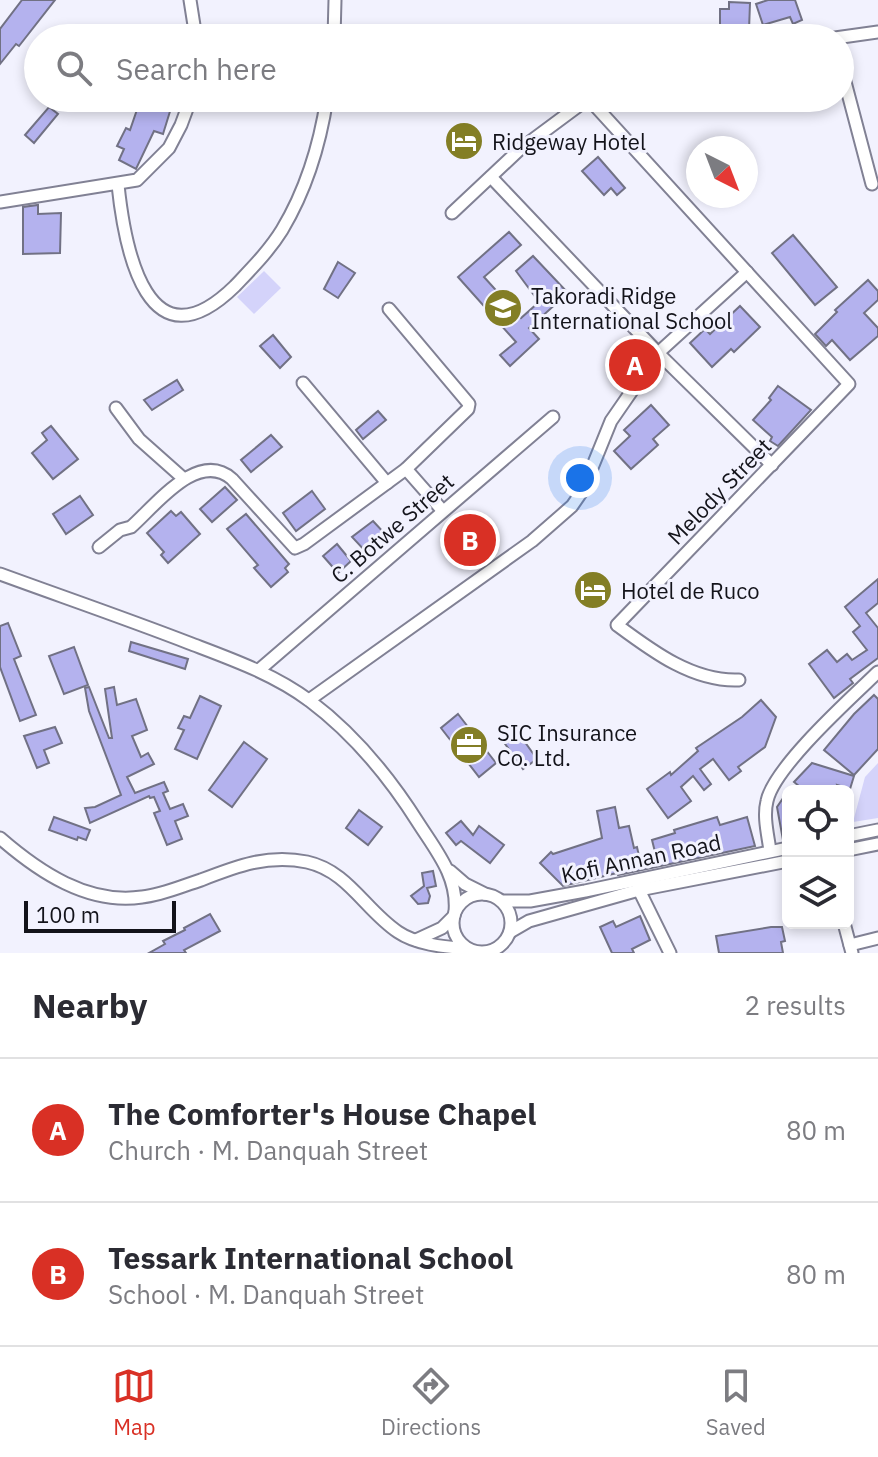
<!DOCTYPE html>
<html lang="en">
<head>
<meta charset="utf-8">
<style>
  body { margin:0; font-family:"IBM Plex Sans",sans-serif; background:#f7f7f7; color:#2b2b33 }
  .controls { position:absolute; right:24px; bottom:24px; display:grid; overflow:hidden; border-radius:12px; box-shadow:0 4px 12px #0003 }
  .controls button { width:72px; height:72px; display:grid; place-items:center; padding:0; border:0; border-bottom:2px solid #e1e1e2; background:#fff; color:#2b2b33; font:40px sans-serif }
  .compass { position:absolute; left:686px; top:136px; width:72px; height:72px; border-radius:50%; background:#fff; box-shadow:0 4px 12px #0003; rotate:138deg }
  .scale { position:absolute; left:24px; bottom:20px; width:152px; box-sizing:border-box; padding-left:8px; border:4px solid #13131a; border-top:0; font-size:22px; line-height:28px; white-space:nowrap; color:#13131a; -webkit-text-stroke:6px #f2f2fe; paint-order:stroke }
  .you { position:absolute; left:580px; top:478px; width:28px; height:28px; margin:-20px; border:6px solid #fff; border-radius:50%; background:#1a73e8; box-shadow:0 0 0 12px #1a73e833 }
  .badge { display:grid; place-items:center; width:52px; height:52px; border-radius:50%; background:#d93025; color:#fff; font-size:26px; font-weight:700 }
  .pin { position:absolute; translate:-50% -50%; border:4px solid #fff; box-shadow:0 2px 8px #0006 }
  .list { margin:0; padding:0; list-style:none }
  h2 { display:flex; justify-content:space-between; align-items:center; height:104px; margin:0; padding:0 32px; font-size:34px }
  h2 small { font-size:26px; font-weight:400; color:#7c7c81 }
  .list li { display:grid; grid-template-columns:52px 1fr auto; gap:24px; align-items:center; box-sizing:border-box; height:144px; padding:0 32px; border-top:2px solid #e1e1e2 }
  .list b { display:block; font-size:30px; white-space:nowrap }
  .list p { margin:0; font-size:26px; white-space:nowrap; color:#7c7c81 }
  .list em { font-size:26px; font-style:normal; color:#7c7c81 }
  .icon { flex:none; width:44px; height:44px; fill:none; stroke:currentColor; stroke-width:2; stroke-linecap:round; stroke-linejoin:round }
  .map { position:relative; flex:none; width:878px; height:953px; overflow:hidden }
  .search { position:absolute; background:#fff; box-shadow:0 4px 12px #0003; left:24px; right:24px; top:24px; height:88px; display:flex; align-items:center; gap:20px; box-sizing:border-box; padding:0 28px; border-radius:44px; color:#7c7c81; font-size:30px }
  .sheet { height:392px; background:#fff }
  nav { display:flex; justify-content:space-around; align-items:center; box-sizing:border-box; height:112px; border-top:2px solid #e1e1e2; background:#fff; font-size:22px; color:#7c7c81 }
  nav a { display:grid; justify-items:center; gap:4px }
  nav .on { color:#d93025 }
  .map>svg:first-child { display:block }
  .green { fill:#d4d3fa }
  .building { fill:#b4b2ee; stroke:#717184; stroke-width:2 }
  .lines { fill:none; stroke-linecap:round; stroke-linejoin:round }
  .minor-casing { stroke:#818194; stroke-width:15 }
  .minor { stroke:#fff; stroke-width:11 }
  .labels { text-anchor:middle; dominant-baseline:central; stroke-width:6; stroke-linejoin:round; paint-order:stroke }
  .poi-label { font-size:22px; fill:#13131a; stroke:#f2f2fe; text-anchor:start }
  .street-label { font-size:22px; fill:#13131a; stroke:#f2f2fe }
</style>
</head>
<body>
<div class="map">
<svg width="878" height="953" viewBox="0 0 878 953">
  <rect width="100%" height="100%" fill="#f2f2fe"/>
  <!-- green -->
  <g class="green">
    <path d="M 264,271 L 281,288 L 254,314 L 237,297 Z"/>
    <path d="M 878,763 L 878,818 L 853,822 L 865,777 Z"/>
  </g>
  <!-- building -->
  <g class="building">
    <path d="M 22,0 L 55,0 L 19,46 L 16,44 L 0,64 L 0,29 Z"/>
    <path d="M 768,0 L 795,0 L 802,20 L 793,24 L 790,17 L 763,25 L 756,4 Z"/>
    <path d="M 729,2 L 750,3 L 749,30 L 720,29 L 720,9 L 729,9 Z"/>
    <path d="M 141,98 L 151,98 L 172,105 L 163,134 L 154,131 L 136,169 L 119,160 L 124,149 L 117,146 L 126,128 L 130,130 Z"/>
    <path d="M 49,107 L 58,114 L 34,143 L 25,135 Z"/>
    <path d="M 598,157 L 625,188 L 617,195 L 611,188 L 604,195 L 582,171 Z"/>
    <path d="M 38,205 L 38,214 L 61,213 L 60,253 L 23,254 L 23,207 Z"/>
    <path d="M 509,232 L 521,245 L 484,277 L 521,318 L 539,302 L 516,271 L 533,256 L 568,293 L 529,328 L 539,339 L 510,366 L 500,355 L 516,342 L 458,277 Z"/>
    <path d="M 793,235 L 837,287 L 815,305 L 772,253 Z"/>
    <path d="M 338,262 L 355,273 L 338,298 L 324,289 Z"/>
    <path d="M 868,280 L 878,291 L 878,300 L 864,313 L 878,328 L 878,336 L 850,360 L 832,340 L 826,346 L 815,334 L 837,312 L 835,310 Z"/>
    <path d="M 740,306 L 760,327 L 734,352 L 731,349 L 712,367 L 690,343 L 705,329 L 710,334 Z"/>
    <path d="M 273,335 L 291,357 L 280,368 L 260,346 Z"/>
    <path d="M 642,348 L 647,354 L 626,385 L 616,375 Z"/>
    <path d="M 177,380 L 183,390 L 152,410 L 144,400 Z"/>
    <path d="M 778,386 L 811,410 L 778,446 L 770,441 L 772,437 L 753,420 L 771,400 L 769,398 Z"/>
    <path d="M 651,405 L 669,425 L 653,439 L 658,445 L 631,469 L 614,451 L 630,436 L 624,430 Z"/>
    <path d="M 378,411 L 386,420 L 363,439 L 356,430 Z"/>
    <path d="M 51,426 L 78,459 L 53,479 L 32,453 L 47,440 L 42,433 Z"/>
    <path d="M 271,435 L 282,447 L 251,472 L 241,460 Z"/>
    <path d="M 225,487 L 237,500 L 212,522 L 200,509 Z"/>
    <path d="M 312,491 L 325,509 L 296,531 L 283,513 Z"/>
    <path d="M 80,496 L 93,515 L 66,534 L 53,514 Z"/>
    <path d="M 171,511 L 176,516 L 181,512 L 200,534 L 168,563 L 161,555 L 164,552 L 147,533 Z"/>
    <path d="M 246,514 L 289,564 L 285,568 L 288,572 L 271,587 L 254,568 L 258,565 L 227,529 Z"/>
    <path d="M 373,521 L 387,536 L 366,552 L 352,537 Z"/>
    <path d="M 337,544 L 351,561 L 338,573 L 323,556 Z"/>
    <path d="M 878,579 L 878,603 L 866,613 L 878,628 L 878,658 L 850,679 L 853,683 L 834,698 L 809,664 L 827,650 L 837,662 L 847,654 L 852,660 L 867,650 L 853,632 L 860,626 L 845,607 Z"/>
    <path d="M 8,623 L 21,656 L 14,659 L 36,715 L 20,721 L 0,667 L 0,626 Z"/>
    <path d="M 131,642 L 188,659 L 185,669 L 129,651 Z"/>
    <path d="M 74,647 L 88,685 L 64,694 L 49,656 Z"/>
    <path d="M 89,687 L 109,738 L 112,738 L 105,689 L 114,687 L 117,705 L 136,699 L 147,730 L 132,736 L 141,757 L 148,753 L 154,764 L 127,777 L 135,793 L 164,782 L 168,791 L 163,793 L 170,809 L 183,804 L 188,816 L 175,821 L 182,839 L 167,845 L 154,813 L 160,811 L 154,797 L 150,798 L 149,796 L 90,823 L 85,808 L 95,807 L 121,795 L 89,711 L 85,688 Z"/>
    <path d="M 874,695 L 878,699 L 878,749 L 854,775 L 824,750 L 854,714 Z"/>
    <path d="M 200,696 L 221,706 L 197,759 L 175,749 L 184,730 L 178,728 L 184,716 L 190,718 Z"/>
    <path d="M 761,700 L 776,717 L 765,747 L 738,767 L 741,771 L 729,780 L 713,759 L 700,769 L 711,784 L 704,790 L 693,776 L 681,787 L 691,801 L 668,818 L 647,789 L 670,772 L 671,775 L 698,751 L 696,748 L 742,717 Z"/>
    <path d="M 458,714 L 496,763 L 479,777 L 441,728 Z"/>
    <path d="M 55,727 L 62,743 L 44,750 L 49,763 L 37,768 L 24,736 Z"/>
    <path d="M 517,731 L 537,759 L 523,769 L 503,741 Z"/>
    <path d="M 244,742 L 267,759 L 232,807 L 209,790 Z"/>
    <path d="M 812,763 L 854,776 L 850,789 L 837,785 L 838,791 L 805,791 L 794,782 Z"/>
    <path d="M 788,791 L 788,840 L 783,840 L 777,807 Z"/>
    <path d="M 615,807 L 619,828 L 629,826 L 634,848 L 637,847 L 639,856 L 655,852 L 652,840 L 675,833 L 674,830 L 717,817 L 720,825 L 747,817 L 755,846 L 618,875 L 617,873 L 563,886 L 540,863 L 551,852 L 553,854 L 602,838 L 597,811 Z"/>
    <path d="M 359,810 L 382,827 L 368,845 L 346,828 Z"/>
    <path d="M 54,817 L 90,830 L 86,840 L 78,837 L 77,840 L 49,830 Z"/>
    <path d="M 461,821 L 473,835 L 479,826 L 504,845 L 490,863 L 461,841 L 456,845 L 446,833 Z"/>
    <path d="M 433,871 L 436,886 L 427,888 L 430,896 L 428,903 L 418,904 L 411,896 L 424,886 L 422,873 Z"/>
    <path d="M 210,914 L 220,931 L 184,950 L 186,953 L 149,953 L 165,944 L 163,941 L 185,930 L 184,928 Z"/>
    <path d="M 640,916 L 650,940 L 632,949 L 634,953 L 612,953 L 600,927 L 613,921 L 616,927 Z"/>
    <path d="M 771,927 L 782,927 L 785,941 L 781,942 L 783,953 L 719,953 L 716,936 Z"/>
  </g>
  <g class="lines">
    <defs>
      <g id="minor">
        <path d="M 190,0 L 196,38"/>
        <path d="M 334,38 L 335,0"/>
        <path d="M 835,38 L 878,32"/>
        <path d="M 840,63 L 872,184"/>
        <path d="M 588,98 L 849,384 L 617,625 C 652,651 693,682 739,680"/>
        <path d="M 491,177 L 658,353 L 772,465"/>
        <path d="M 118,185 C 125,251 148,371 235,286 C 252,268 269,251 282,230 C 306,190 320,144 327,98"/>
        <path d="M 0,202 L 137,180 L 169,148 L 181,125 L 191,98"/>
        <path d="M 452,213 L 519,150 L 589,98"/>
        <path d="M 303,383 L 387,483"/>
        <path d="M 116,408 L 139,439 L 184,479"/>
        <path d="M 406,469 L 442,510"/>
        <path d="M 99,547 L 120,530 L 131,527 C 155,506 198,449 232,479 L 295,548 L 304,544 L 406,469 L 468,409 L 469,404 L 389,309"/>
        <path d="M 0,574 C 63,597 127,619 189,643 C 231,659 274,674 310,701 C 354,734 390,778 419,824 C 437,852 458,877 455,912"/>
        <path d="M 259,670 L 553,417"/>
        <path d="M 309,700 L 532,541 L 572,506 L 583,490 L 611,421 L 658,353 L 747,272"/>
        <path d="M 848,836 L 878,830"/>
        <path d="M 0,838 C 39,872 88,905 142,897 C 162,895 182,886 201,880 C 237,866 268,854 307,862 C 348,871 365,910 398,932 C 417,945 446,947 468,949"/>
        <path d="M 848,850 L 878,844"/>
        <path d="M 770,851 C 768,835 763,817 767,801 C 774,767 851,698 878,672"/>
        <path d="M 450,871 L 465,884 L 485,894"/>
        <path d="M 639,890 L 670,953"/>
        <circle cx="482" cy="923" r="29"/>
        <path d="M 502,901 L 530,901 L 585,891 L 788,848"/>
        <path d="M 844,923 L 852,953"/>
        <path d="M 510,932 L 529,921 L 639,890 L 788,861"/>
        <path d="M 416,940 L 442,928 L 454,916"/>
        <path d="M 850,945 L 878,938"/>
      </g>
    </defs>
    <!-- minor casing -->
    <use href="#minor" class="minor-casing"/>
    <!-- minor -->
    <use href="#minor" class="minor"/>
  </g>
  <!-- icons -->
  <defs>
    <symbol id="hotel-disc" viewBox="-11 -11 22 22"><circle r="9.5" fill="#837e25" stroke="#f2f2fe"/><path d="M-6-4.5h1.5V1H6V5H4.5V3h-9V5H-6ZM-4 0a1.8 1.8 0 1 1 3.6 0ZM.5 0V-2.5h3Q6-2.5 6 0Z" fill="#fff"/></symbol>
    <symbol id="school-disc" viewBox="-11 -11 22 22"><circle r="9.5" fill="#837e25" stroke="#f2f2fe"/><path d="M0-5L7-2L0 1L-7-2ZM-4 1L0 2.5L4 1V4Q0 6-4 4Z" fill="#fff"/></symbol>
    <symbol id="office-disc" viewBox="-11 -11 22 22"><circle r="9.5" fill="#837e25" stroke="#f2f2fe"/><path d="M-6-3h4V-5.5h4V-3h4V5H-6ZM-1-4.5V-3h2v-1.5ZM-6 0V1H6V0Z" fill="#fff"/></symbol>
  </defs>
  <g fill-rule="evenodd">
    <use href="#hotel-disc" x="442" y="119" width="44" height="44"/>
    <use href="#school-disc" x="481" y="286" width="44" height="44"/>
    <use href="#hotel-disc" x="571" y="568" width="44" height="44"/>
    <use href="#office-disc" x="447" y="723" width="44" height="44"/>
  </g>
  <g class="labels">
    <!-- poi labels -->
    <g class="poi-label">
      <text x="492" y="141">Ridgeway Hotel</text>
      <text x="531" y="295">Takoradi Ridge<tspan x="531" dy="25">International School</tspan></text>
      <text x="621" y="590">Hotel de Ruco</text>
      <text x="497" y="732">SIC Insurance<tspan x="497" dy="25">Co. Ltd.</tspan></text>
    </g>
    <!-- street labels -->
    <g class="street-label">
      <text transform="translate(719 491) rotate(-46)">Melody Street</text>
      <text transform="translate(392 528) rotate(-41)">C. Botwe Street</text>
      <text transform="translate(641 858) rotate(-12)">Kofi Annan Road</text>
    </g>
  </g>
</svg>
<div class="controls">
<button><svg class="icon" aria-label="locate" viewBox="0 0 24 24"><circle cx="12" cy="12" r="6"/><path d="M12 2v4M12 18v4M2 12h4M18 12h4"/></svg></button>
<button><svg class="icon" aria-label="layers" viewBox="0 0 24 24"><path d="M12 4l9 5-9 5-9-5zM3 14l9 5 9-5"/></svg></button>
</div>
<svg class="compass" viewBox="-18 -18 36 36"><path d="M0-13l5 13h-10z" fill="#e53935"/><path d="M0 13l5-13h-10z" fill="#7c7c81"/></svg>
<div class="scale">100 m</div>
<div class="you"></div>
<div class="pin badge" style="left:635px;top:365px">A</div>
<div class="pin badge" style="left:470px;top:540px">B</div>
<div class="search"><svg class="icon" aria-label="search" viewBox="0 0 24 24"><circle cx="10" cy="10" r="6"/><path d="M15 15l6 6"/></svg>Search here</div>
</div>
<section class="sheet">
<h2>Nearby<small>2 results</small></h2>
<ul class="list">
<li><span class="badge">A</span><div><b>The Comforter's House Chapel</b><p>Church · M. Danquah Street</p></div><em>80 m</em></li>
<li><span class="badge">B</span><div><b>Tessark International School</b><p>School · M. Danquah Street</p></div><em>80 m</em></li>
</ul>
</section>
<nav>
<a class="on"><svg class="icon" aria-label="map" viewBox="0 0 24 24"><path d="M3 6l6-2 6 2 6-2v14l-6 2-6-2-6 2zM9 4v14M15 6v14"/></svg>Map</a>
<a><svg class="icon" aria-label="directions" viewBox="0 0 24 24"><path d="M12 3l9 9-9 9-9-9zM9 14v-3h6M13 9l2 2-2 2"/></svg>Directions</a>
<a><svg class="icon" aria-label="saved" viewBox="0 0 24 24"><path d="M7 4h10v16l-5-4-5 4z"/></svg>Saved</a>
</nav>
</body>
</html>
